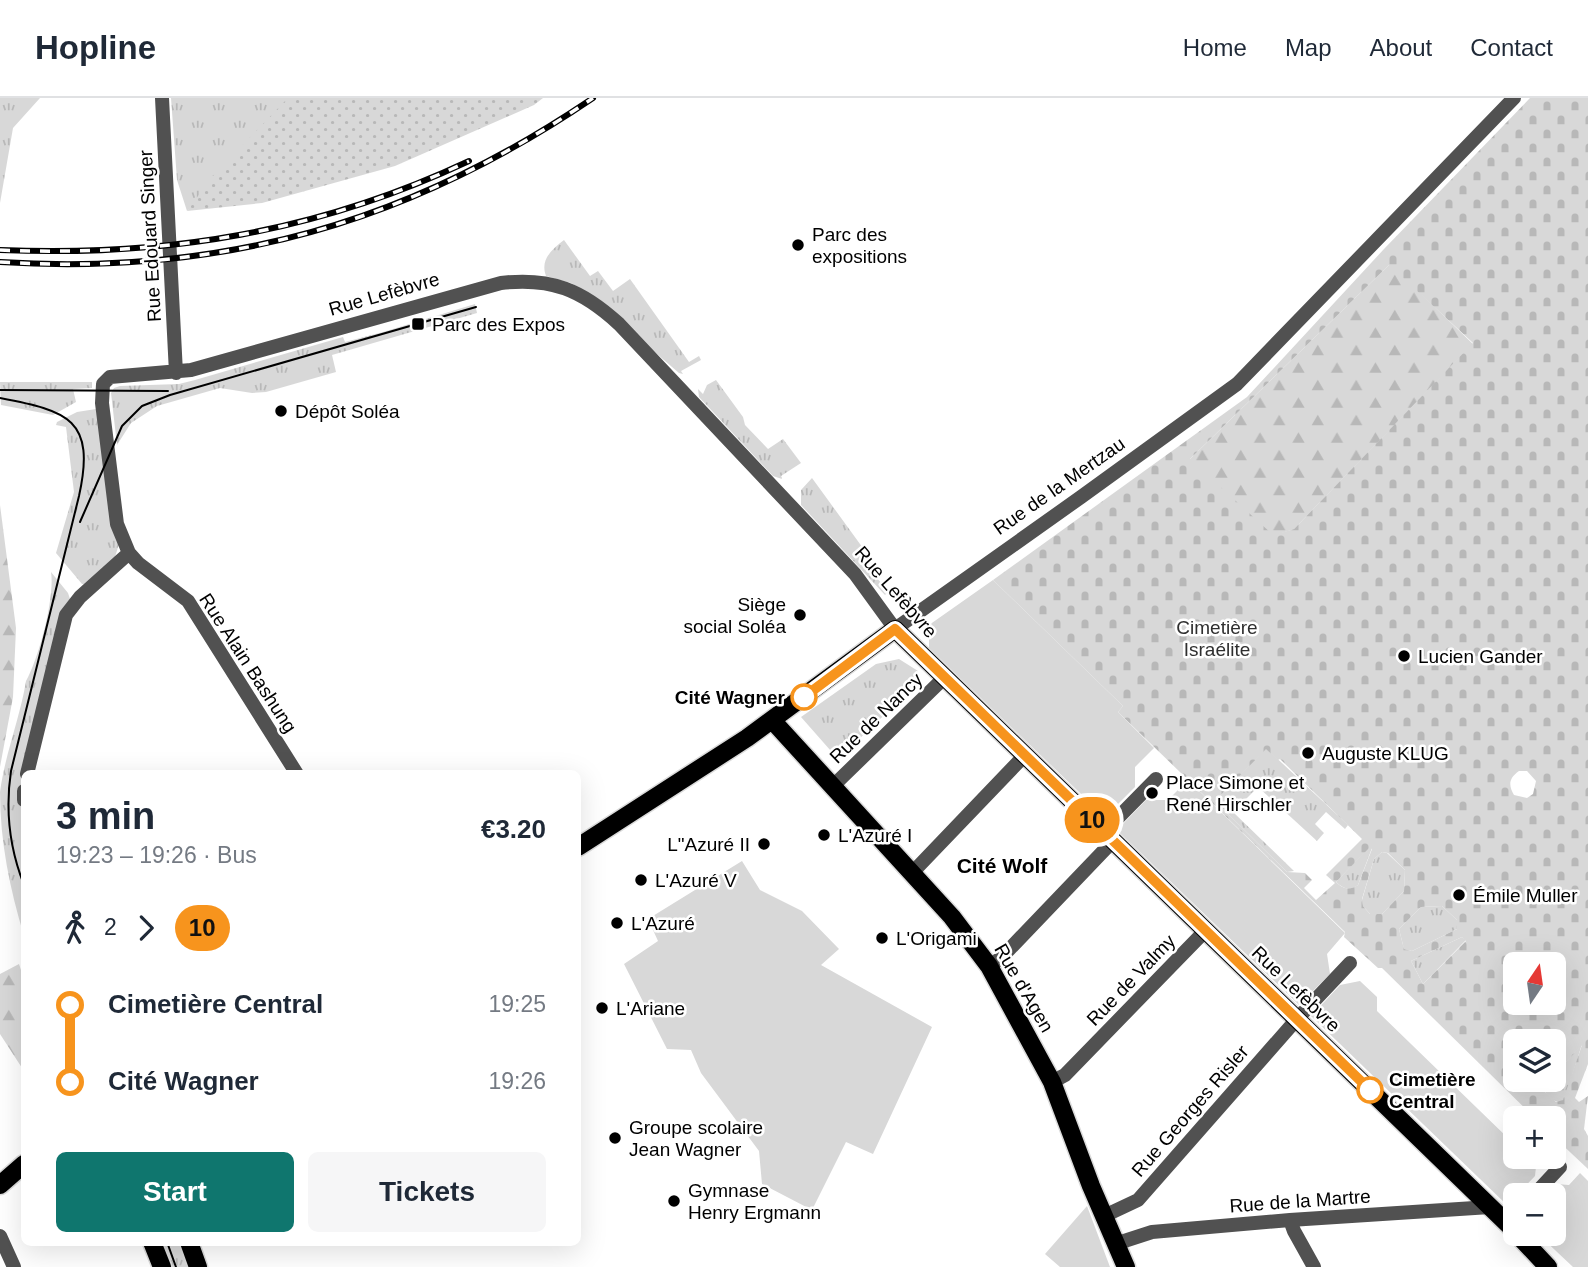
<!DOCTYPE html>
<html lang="en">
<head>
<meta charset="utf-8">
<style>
  :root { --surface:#fff; --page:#f6f6f7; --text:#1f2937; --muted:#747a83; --line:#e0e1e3; --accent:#0f766e }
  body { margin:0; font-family:Arial,sans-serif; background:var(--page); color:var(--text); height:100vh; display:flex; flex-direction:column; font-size:26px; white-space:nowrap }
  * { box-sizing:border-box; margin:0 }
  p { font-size:23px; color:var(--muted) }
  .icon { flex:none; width:38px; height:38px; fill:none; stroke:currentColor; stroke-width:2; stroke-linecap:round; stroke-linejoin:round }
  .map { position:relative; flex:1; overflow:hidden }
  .sheet { position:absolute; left:21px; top:672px; width:560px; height:476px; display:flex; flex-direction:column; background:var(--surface); border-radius:10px; box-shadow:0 7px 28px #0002 }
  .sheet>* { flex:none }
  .badge { padding:0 14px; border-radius:23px; font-size:24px; line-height:46px }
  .needle { width:46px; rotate:13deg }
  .fabs { position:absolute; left:1503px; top:854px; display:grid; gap:14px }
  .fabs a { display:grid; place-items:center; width:63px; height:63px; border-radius:10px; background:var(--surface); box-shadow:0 7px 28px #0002; font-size:35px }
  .map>.badge { position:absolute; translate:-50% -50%; box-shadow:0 0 0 4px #fff }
  .legs { display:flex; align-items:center; gap:10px; height:77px; padding:0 35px; font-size:23px }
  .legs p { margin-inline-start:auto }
  .headline { display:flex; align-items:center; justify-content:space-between; height:119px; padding:0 35px }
  h1 { font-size:38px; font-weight:600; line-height:52px }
  .button { display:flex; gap:14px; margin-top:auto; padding:14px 35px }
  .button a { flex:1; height:80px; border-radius:10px; background:var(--accent); color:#fff; font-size:28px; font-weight:600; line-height:80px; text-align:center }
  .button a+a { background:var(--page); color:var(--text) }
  ul { padding:0 35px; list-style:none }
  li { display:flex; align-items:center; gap:24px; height:77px; font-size:26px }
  li i { display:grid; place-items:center; width:10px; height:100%; margin:0 9px; background:currentColor }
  li i::after { content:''; width:18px; height:18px; margin:-9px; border:5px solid; border-radius:50%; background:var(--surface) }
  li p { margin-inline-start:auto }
  li:first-child i { background:linear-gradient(#0000 50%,currentColor 0) }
  li:last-child i { background:linear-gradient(currentColor 50%,#0000 0) }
  header { display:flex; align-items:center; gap:42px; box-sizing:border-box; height:98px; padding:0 35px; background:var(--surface); border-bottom:2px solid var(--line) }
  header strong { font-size:33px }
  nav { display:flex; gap:38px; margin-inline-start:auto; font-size:24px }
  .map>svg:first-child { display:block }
  .grass { fill:url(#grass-tufts) }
  .forest { fill:url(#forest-firs) }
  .cemetery { fill:url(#cemetery-stones); fill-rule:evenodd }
  .park { fill:#d8d8d8 }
  .garden { fill:url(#garden-dots) }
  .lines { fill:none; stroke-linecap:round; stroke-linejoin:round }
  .major-casing { stroke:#dbdbdb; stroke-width:21 }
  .minor { stroke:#515151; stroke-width:14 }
  .major { stroke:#000; stroke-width:18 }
  .tram { stroke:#000; stroke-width:2 }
  .rail-casing { stroke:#000; stroke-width:6 }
  .rail { stroke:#fff; stroke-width:3.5; stroke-dasharray:10; stroke-linecap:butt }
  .line-1-casing { stroke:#fff; stroke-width:16 }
  .line-1 { stroke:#f7941d; stroke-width:10 }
  .poi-dot { fill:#000; stroke:#fff; stroke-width:2.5 }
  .stop-1-dot { fill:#fff; stroke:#f7941d; stroke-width:3.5 }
  .labels { text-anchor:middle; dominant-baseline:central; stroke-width:5; stroke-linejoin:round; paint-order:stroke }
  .poi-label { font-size:19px; fill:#000; stroke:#fff; text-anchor:start }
  .street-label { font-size:19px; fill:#000; stroke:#fff }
  .park-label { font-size:19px; fill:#2f2f2f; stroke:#fff }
  .stop-label { font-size:19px; font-weight:bold; fill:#000; stroke:#fff; text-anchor:end }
  .neighbourhood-label { font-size:21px; font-weight:bold; fill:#000; stroke:#fff }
</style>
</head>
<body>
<header>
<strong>Hopline</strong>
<nav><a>Home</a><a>Map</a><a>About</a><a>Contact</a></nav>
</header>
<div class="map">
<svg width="1588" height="1169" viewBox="0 0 1588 1169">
  <defs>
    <pattern id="grass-tufts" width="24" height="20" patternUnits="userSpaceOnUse" patternTransform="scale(1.75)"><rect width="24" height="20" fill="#d8d8d8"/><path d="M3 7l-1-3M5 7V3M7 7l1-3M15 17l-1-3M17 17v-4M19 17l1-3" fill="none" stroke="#b8b8b8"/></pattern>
    <pattern id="forest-firs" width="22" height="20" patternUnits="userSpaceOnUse" patternTransform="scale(1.75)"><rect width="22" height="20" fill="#d8d8d8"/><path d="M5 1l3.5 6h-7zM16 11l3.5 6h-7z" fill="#b8b8b8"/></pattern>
    <pattern id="cemetery-stones" width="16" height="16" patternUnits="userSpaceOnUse" patternTransform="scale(1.75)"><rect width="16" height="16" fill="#d8d8d8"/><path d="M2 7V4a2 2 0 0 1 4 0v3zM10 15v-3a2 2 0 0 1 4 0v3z" fill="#b8b8b8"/></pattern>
    <pattern id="garden-dots" width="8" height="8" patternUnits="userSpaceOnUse" patternTransform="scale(1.75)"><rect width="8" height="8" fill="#d8d8d8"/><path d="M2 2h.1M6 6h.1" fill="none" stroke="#b8b8b8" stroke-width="1.8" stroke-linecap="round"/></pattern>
  </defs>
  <rect width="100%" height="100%" fill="#fff"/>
  <!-- grass -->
  <path class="grass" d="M 0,0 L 40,0 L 13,30 L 0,105 Z
    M 171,0 L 292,0 L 187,113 L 177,82 Z
    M 564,142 L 590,178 L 598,173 L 613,193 L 630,181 L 689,264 L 699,258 L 701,262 L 681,273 L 683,276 L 679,275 L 583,192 L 571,185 L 546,178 C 540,162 551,152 564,142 Z
    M 475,206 L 477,215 L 332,257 L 336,274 L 266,294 L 252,295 L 220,290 L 157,308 L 131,325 L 117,347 L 111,295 L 114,290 L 120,288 L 179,286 L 195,282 L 343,239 L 345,244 L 383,234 Z
    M 716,282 L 743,319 L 745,327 L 768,351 L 783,341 L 801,365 L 781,378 L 782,381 L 773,378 L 699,299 L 698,291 L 703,296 L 707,287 Z
    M 0,284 L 92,284 L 92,290 L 73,291 L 76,304 L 53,317 L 1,307 Z
    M 96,311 L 119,446 L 115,459 L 85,486 L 82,486 L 56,455 L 74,394 L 66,329 L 56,327 L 57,324 L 77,314 Z
    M 812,380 L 876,468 L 870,473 L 889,493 L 885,497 L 801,407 L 801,392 Z
    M 51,474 L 68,495 L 70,501 L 23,666 C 19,694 22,711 24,738 C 27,771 24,805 24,838 C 10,791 0,744 0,694 C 5,656 20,620 26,583 C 39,560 55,499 51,474 Z
    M 899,561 L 918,573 L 918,585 L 838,661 L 801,619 L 876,566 Z
    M 1266,650 L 1348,727 L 1345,731 L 1326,714 L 1315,726 L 1324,735 L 1317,743 L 1258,689 L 1233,714 L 1294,773 L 1287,774 L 1215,703 Z
    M 1370,748 L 1372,750 L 1358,787 C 1349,794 1343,790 1336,784 Z
    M 1382,754 L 1387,755 L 1405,772 L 1404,793 L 1382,816 L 1370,816 L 1363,808 L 1362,802 L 1374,761 Z
    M 1442,808 L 1457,822 L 1457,831 L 1412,853 L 1404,851 L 1399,831 L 1421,809 Z
    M 1462,839 L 1466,842 L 1423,886 L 1411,863 Z
    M 1582,946 L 1565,1000 L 1561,1004 C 1551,1004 1545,996 1543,988 L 1549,982 L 1554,982 L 1554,977 Z
    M 159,1145 L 182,1145 L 192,1169 L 169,1169 Z"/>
  <!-- forest -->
  <path class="forest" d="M 1390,166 L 1473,246 L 1294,431 L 1273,438 L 1189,362 Z
    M 0,407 L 16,530 L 13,599 L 0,669 Z
    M 19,866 L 24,881 L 24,973 L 0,936 L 0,876 Z"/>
  <!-- cemetery -->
  <path class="cemetery" d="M 1530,0 L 1588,0 L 1588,966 L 1575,1000 L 1579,1004 L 1588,998 L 1584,1031 L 1588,1038 L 1588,1071 L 1554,1039 L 1554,1020 L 1535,1020 L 1382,870 L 1378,870 L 1344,839 L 1345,834 L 1118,614 L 1123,608 L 993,482 L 1247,299 L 1384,151 ZM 1389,167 L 1473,245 L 1294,431 L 1273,437 L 1190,361 ZM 1266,651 L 1278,662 L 1280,661 L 1362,741 L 1326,777 L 1335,785 L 1316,802 L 1304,790 L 1312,782 L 1305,775 L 1287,774 L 1215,703 ZM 1519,673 L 1527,673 L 1536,683 L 1533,696 L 1527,700 L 1514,697 C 1508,687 1509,680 1519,673 ZM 1370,749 L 1372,751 L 1358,787 C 1349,793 1343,791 1336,784 ZM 1382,754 L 1388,755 L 1405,772 L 1404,793 L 1382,816 L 1370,816 L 1363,808 L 1362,801 L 1374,761 ZM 1442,808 L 1457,822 L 1457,831 L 1412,853 L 1404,851 L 1399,831 L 1421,809 ZM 1462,839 L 1466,843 L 1423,886 L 1411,863 ZM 1516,866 L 1554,866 L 1554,905 L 1516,905 ZM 1516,943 L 1554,943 L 1554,977 L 1582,947 L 1563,1002 L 1556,1004 L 1545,994 L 1543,988 L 1549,982 L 1516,982 Z"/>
  <!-- park -->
  <path class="park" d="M 993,482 L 1123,608 L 1118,614 L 1154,650 L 1135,669 L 1135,689 L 1105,719 L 929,550 L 929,527 Z
    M 1188,682 L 1345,835 L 1327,856 L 1330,876 L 1299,907 L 1117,732 L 1146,702 L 1168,702 Z
    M 742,763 L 760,792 L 802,813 L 839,851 L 821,867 L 932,929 L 873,1056 L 846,1044 L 812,1112 L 762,1086 L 759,1053 L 701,975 L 691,952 L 667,951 L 624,866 L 658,843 L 648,821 Z
    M 1360,883 L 1377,899 L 1377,913 L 1511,1043 L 1515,1043 L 1516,1059 L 1537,1059 L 1535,1078 L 1507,1107 L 1311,918 L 1340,887 Z
    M 1580,1075 L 1588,1083 L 1588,1169 L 1573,1169 L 1538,1136 L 1554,1136 L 1554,1097 L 1546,1097 L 1556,1086 L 1569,1087 Z
    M 1087,1108 L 1110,1169 L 1060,1169 L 1045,1156 Z"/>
  <!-- garden -->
  <path class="garden" d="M 288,0 L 543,0 L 534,7 L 395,68 L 262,105 L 187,113 L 212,79 Z"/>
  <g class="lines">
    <defs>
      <path id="major" d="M 772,622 L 952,819 L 989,868 L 1052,984 L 1091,1088 L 1126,1169
        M 578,749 L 747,640 L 895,531 L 1516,1134
        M 0,1087 L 24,1066
        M 1517,1136 L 1548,1169
        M 152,1144 L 162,1169
        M 189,1144 L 198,1169"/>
    </defs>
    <!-- major casing -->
    <use href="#major" class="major-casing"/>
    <!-- minor -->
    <path class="minor" d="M 162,0 L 176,275
      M 27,676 L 66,517 L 80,499 L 129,455
      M 297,676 L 188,503 L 138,465 L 129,455 L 117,426 L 102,305 L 103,286 L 110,279 L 191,272 L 501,185 C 551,179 582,192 619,226 L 855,476 L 895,531 L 1081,399 L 1237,286 L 1514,0
      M 833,688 L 945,579
      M 24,693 L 24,702
      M 1104,734 L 1156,681
      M 912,775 L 1025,657
      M 989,868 L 1001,860 L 1113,743
      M 1052,984 L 1065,977 L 1206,832
      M 1534,1097 L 1560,1069
      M 1104,1118 L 1138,1102 L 1297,921 L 1350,865
      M 1290,1122 L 1294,1133 L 1314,1169
      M 0,1138 L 14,1169
      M 1115,1146 L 1152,1134 L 1290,1122 L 1490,1109"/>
    <!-- major -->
    <use href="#major" class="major"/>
    <!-- tram -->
    <path class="tram" d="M 0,292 L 168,293
      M 0,300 C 68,313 96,321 79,398 L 11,673 C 5,713 9,749 24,787
      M 80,424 L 122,328 L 142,308 L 170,297 L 476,209
      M 167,1144 L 176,1169"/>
    <defs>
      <path id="rail" d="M 0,152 C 167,159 318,134 469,63
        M 0,164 C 222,178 409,125 593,0"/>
    </defs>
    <!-- rail casing -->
    <use href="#rail" class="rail-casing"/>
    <!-- rail -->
    <use href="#rail" class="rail"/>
  </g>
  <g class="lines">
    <defs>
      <path id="line-1" d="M 804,599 L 895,531 L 1370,992"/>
    </defs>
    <!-- line-1 casing -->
    <use href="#line-1" class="line-1-casing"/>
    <!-- line-1 -->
    <use href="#line-1" class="line-1"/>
  </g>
  <!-- markers -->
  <g class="poi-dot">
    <circle cx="798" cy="147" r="7"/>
    <rect x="411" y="219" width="14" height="14" rx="3.5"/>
    <circle cx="281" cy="313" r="7"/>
    <circle cx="800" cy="517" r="7"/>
    <circle cx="1404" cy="558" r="7"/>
    <circle cx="1308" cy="655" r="7"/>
    <circle cx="1152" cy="695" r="7"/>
    <circle cx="824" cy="737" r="7"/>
    <circle cx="764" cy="746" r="7"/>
    <circle cx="641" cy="782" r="7"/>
    <circle cx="1459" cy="797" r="7"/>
    <circle cx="617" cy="825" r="7"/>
    <circle cx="882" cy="840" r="7"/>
    <circle cx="602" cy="910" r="7"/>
    <circle cx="615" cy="1040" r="7"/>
    <circle cx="674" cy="1103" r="7"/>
  </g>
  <g class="stop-1-dot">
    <circle cx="804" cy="599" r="12"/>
    <circle cx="1370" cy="992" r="12"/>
  </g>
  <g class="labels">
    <!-- poi labels -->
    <g class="poi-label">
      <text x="812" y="136">Parc des<tspan x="812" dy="22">expositions</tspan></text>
      <text x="432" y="226">Parc des Expos</text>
      <text x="295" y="313">Dépôt Soléa</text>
      <text x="786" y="506" text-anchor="end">Siège<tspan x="786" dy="22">social Soléa</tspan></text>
      <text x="1418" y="558">Lucien Gander</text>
      <text x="1322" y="655">Auguste KLUG</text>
      <text x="1166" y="684">Place Simone et<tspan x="1166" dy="22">René Hirschler</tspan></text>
      <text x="838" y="737">L'Azuré I</text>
      <text x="750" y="746" text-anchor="end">L"Azuré II</text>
      <text x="655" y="782">L'Azuré V</text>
      <text x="1473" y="797">Émile Muller</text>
      <text x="631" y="825">L'Azuré</text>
      <text x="896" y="840">L'Origami</text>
      <text x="616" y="910">L'Ariane</text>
      <text x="629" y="1029">Groupe scolaire<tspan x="629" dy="22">Jean Wagner</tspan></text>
      <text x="688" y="1092">Gymnase<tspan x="688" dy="22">Henry Ergmann</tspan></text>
    </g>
    <!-- street labels -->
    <g class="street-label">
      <text transform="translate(150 138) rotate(-93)">Rue Edouard Singer</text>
      <text transform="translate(384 196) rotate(-16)">Rue Lefèbvre</text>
      <text transform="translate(1059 388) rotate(-35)">Rue de la Mertzau</text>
      <text transform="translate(896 494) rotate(49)">Rue Lefèbvre</text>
      <text transform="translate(248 565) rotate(57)">Rue Alain Bashung</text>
      <text transform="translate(876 620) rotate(-44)">Rue de Nancy</text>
      <text transform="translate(1131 882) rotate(-46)">Rue de Valmy</text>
      <text transform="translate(1024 890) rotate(60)">Rue d'Agen</text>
      <text transform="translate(1296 891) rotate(44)">Rue Lefèbvre</text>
      <text transform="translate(1190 1013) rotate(-49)">Rue Georges Risler</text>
      <text transform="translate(1300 1103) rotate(-4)">Rue de la Martre</text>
    </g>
    <!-- park labels -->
    <g class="park-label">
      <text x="1217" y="529">Cimetière<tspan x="1217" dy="22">Israélite</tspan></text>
    </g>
    <!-- stop labels -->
    <g class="stop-label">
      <text x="785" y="599">Cité Wagner</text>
      <text x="1389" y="981" text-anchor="start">Cimetière<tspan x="1389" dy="22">Central</tspan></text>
    </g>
    <!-- neighbourhood labels -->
    <g class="neighbourhood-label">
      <text x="1002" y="767">Cité Wolf</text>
    </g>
  </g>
</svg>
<div class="fabs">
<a><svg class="needle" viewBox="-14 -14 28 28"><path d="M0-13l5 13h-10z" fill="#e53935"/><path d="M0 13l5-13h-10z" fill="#747a83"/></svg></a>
<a><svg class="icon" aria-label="layers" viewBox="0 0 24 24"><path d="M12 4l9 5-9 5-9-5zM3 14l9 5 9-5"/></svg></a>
<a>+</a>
<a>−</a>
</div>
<b class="badge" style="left:1092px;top:722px;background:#f7941d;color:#111">10</b>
<section class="sheet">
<div class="headline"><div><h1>3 min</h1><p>19:23 – 19:26 · Bus</p></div><b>€3.20</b></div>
<div class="legs"><svg class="icon" aria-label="walk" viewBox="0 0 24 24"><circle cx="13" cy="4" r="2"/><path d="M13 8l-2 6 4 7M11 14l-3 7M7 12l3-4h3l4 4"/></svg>2<svg class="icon" aria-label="forward" viewBox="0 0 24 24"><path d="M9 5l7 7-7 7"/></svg><b class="badge" style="background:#f7941d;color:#111">10</b></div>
<ul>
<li><i style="color:#f7941d"></i><b>Cimetière Central</b><p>19:25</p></li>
<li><i style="color:#f7941d"></i><b>Cité Wagner</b><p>19:26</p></li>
</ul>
<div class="button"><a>Start</a><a>Tickets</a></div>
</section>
</div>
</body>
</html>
